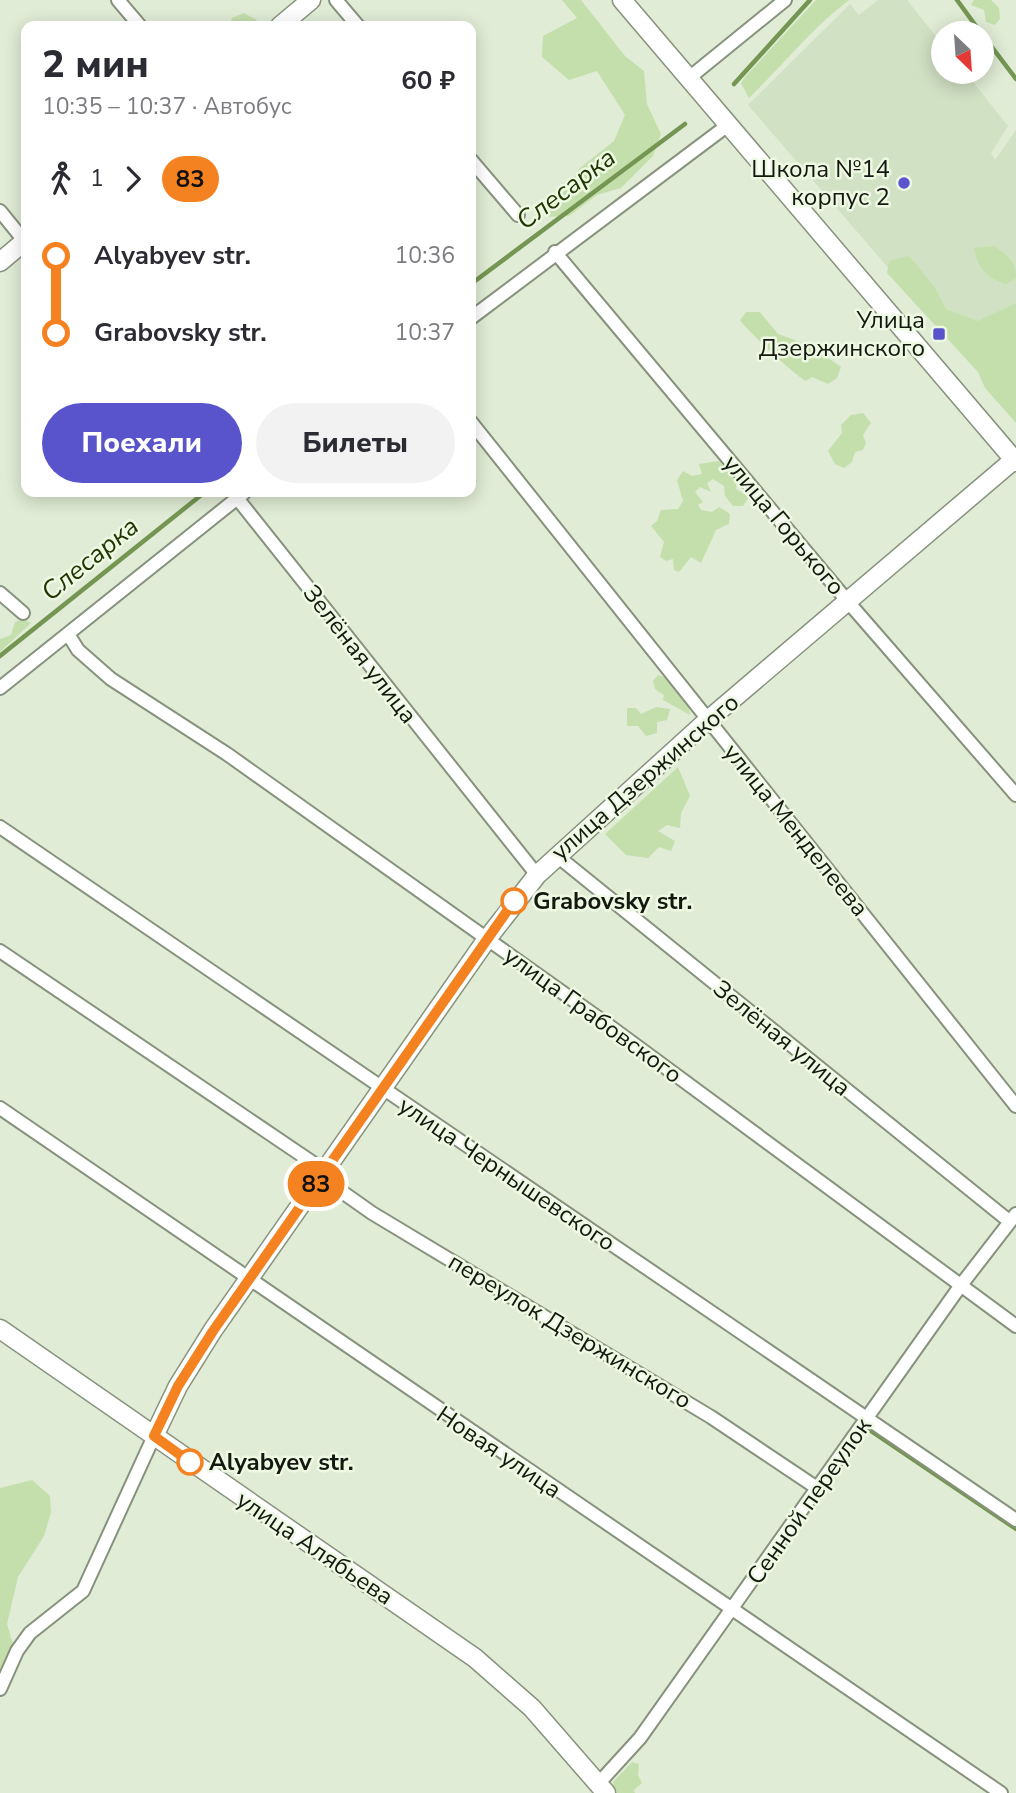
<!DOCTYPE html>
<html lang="ru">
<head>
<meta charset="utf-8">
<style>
  :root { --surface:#fff; --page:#f2f2f3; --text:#2b2b33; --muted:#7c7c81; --accent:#5954cc }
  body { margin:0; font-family:"Nunito Sans",sans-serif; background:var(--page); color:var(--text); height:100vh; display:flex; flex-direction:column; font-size:26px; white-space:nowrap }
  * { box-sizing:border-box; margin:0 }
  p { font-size:23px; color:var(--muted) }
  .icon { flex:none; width:38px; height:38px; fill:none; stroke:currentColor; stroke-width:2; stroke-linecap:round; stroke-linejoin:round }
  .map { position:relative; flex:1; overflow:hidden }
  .sheet { position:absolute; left:21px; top:21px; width:455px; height:476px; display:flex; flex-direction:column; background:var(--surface); border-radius:14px; box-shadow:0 4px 18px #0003 }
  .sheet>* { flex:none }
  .badge { padding:0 14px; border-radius:23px; font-size:24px; line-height:46px }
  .needle { width:46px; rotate:155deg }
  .buttons { position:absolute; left:931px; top:21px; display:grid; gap:14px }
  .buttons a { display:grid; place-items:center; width:63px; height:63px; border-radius:50%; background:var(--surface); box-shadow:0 4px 18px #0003; font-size:35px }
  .map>.badge { position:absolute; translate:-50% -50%; box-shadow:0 0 0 4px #fff }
  .legs { display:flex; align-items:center; gap:10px; height:77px; padding:0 21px; font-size:23px }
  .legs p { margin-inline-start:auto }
  .headline { display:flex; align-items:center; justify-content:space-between; height:119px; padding:0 21px }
  h1 { font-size:38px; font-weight:800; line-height:52px }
  .cta { display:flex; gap:14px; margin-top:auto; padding:14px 21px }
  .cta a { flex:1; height:80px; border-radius:42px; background:var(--accent); color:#fff; font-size:28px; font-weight:800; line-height:80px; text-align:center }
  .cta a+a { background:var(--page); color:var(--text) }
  ul { padding:0 21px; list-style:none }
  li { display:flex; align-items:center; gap:24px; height:77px; font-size:26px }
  li i { display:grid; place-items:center; width:10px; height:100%; margin:0 9px; background:currentColor }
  li i::after { content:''; width:18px; height:18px; margin:-9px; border:5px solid; border-radius:50%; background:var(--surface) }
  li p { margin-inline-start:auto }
  li:first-child i { background:linear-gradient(#0000 50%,currentColor 0) }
  li:last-child i { background:linear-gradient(currentColor 50%,#0000 0) }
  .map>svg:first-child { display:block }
  .built { fill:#d1e1c3 }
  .green { fill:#c4dfac }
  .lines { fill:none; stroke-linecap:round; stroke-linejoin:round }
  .stream { stroke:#759653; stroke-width:4.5 }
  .street-casing { stroke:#87927d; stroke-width:16 }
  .secondary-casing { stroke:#87927d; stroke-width:21 }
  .street { stroke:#fff; stroke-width:12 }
  .secondary { stroke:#fff; stroke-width:18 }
  .line-1-casing { stroke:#fff; stroke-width:16 }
  .line-1 { stroke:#f58220; stroke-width:10 }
  .poi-dot { fill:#5954cc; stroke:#edf9e2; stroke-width:2.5 }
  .stop-1-dot { fill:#fff; stroke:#f58220; stroke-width:3.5 }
  .labels { text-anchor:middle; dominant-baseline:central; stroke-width:5; stroke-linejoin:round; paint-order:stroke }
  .poi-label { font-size:24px; fill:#141810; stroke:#edf9e2; text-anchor:end }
  .street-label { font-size:24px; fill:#141810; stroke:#edf9e2 }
  .stop-label { font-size:24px; font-weight:bold; fill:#141810; stroke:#edf9e2; text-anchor:start }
  .water-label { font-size:26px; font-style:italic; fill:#213603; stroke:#edf9e2 }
</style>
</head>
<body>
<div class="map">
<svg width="1016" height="1793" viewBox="0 0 1016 1793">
  <rect width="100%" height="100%" fill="#e0ecd5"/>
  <!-- built -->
  <path class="built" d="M 878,0 L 907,0 L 943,45 L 943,72 L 965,72 L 1008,126 L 991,153 L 995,160 L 1016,130 L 1016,341 L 978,372 L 748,105 L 850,4 L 859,15 Z"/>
  <!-- green -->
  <path class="green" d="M 562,0 L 581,0 L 625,56 L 644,71 L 647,104 L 661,134 L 653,156 L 621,188 L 597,195 L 569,216 L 546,217 L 580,168 L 614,141 L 625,115 L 597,71 L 569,80 L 542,57 L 543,36 L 577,18 Z
    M 816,0 L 849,0 C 811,29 783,65 749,98 L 741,83 L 745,77 Z
    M 974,0 L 991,0 L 999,8 L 1000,19 L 995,25 L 986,22 L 984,10 L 971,5 Z
    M 244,13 L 257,20 L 251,26 L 229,26 L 232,18 Z
    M 994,246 C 1008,256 1016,260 1016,278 L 1006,284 C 986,278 978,268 974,248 Z
    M 909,256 L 934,286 L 946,309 L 978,321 L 1016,303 L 1016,423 L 985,388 L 978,372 L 887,273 L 889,261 Z
    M 746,312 L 760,312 L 778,334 L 811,346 L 841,367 L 837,378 L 828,384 L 812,377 L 806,381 C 797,377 746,330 740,320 Z
    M 863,413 L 871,423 L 863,435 L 866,443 L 863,450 L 855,452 L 852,462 L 844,468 L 835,464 L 828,451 L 842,433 L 841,425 L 851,415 Z
    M 719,461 L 737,482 L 736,489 L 749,497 L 743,506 L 733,506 L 725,496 L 724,486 L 713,479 L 707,483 L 711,492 L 700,487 L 695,492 L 703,502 L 698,505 L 701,510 L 712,512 L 719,507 L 730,514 L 729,524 L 716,530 L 701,563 L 691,557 L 679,572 L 674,570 L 673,559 L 666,561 L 660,557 L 664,542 L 651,526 L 657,521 L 661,510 L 678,509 L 683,501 L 677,480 L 683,471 L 692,476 L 702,474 L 699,464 Z
    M 24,619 L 31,623 L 0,652 L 0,639 L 11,635 L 15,622 Z
    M 658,675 C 674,678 689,699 690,715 L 663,700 L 664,695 L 655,689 L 653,681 Z
    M 656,707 L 670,709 L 667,720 L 657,722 L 657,733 L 646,736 L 638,726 L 627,726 L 627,708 L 636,708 L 641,714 Z
    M 678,767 L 690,796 L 681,813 L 680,828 L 667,825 L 658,831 L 675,841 L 671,851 L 659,847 L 648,858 L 626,855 L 605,834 Z
    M 32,1480 L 50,1496 L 51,1512 L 44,1536 L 18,1577 L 7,1624 L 13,1644 L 0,1672 L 0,1488 Z
    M 632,1762 L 639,1764 L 638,1775 L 642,1783 L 634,1790 L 635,1793 L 615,1793 L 613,1782 Z"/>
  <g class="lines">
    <!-- stream -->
    <path class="stream" d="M 957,0 L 981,33
      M 982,34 L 1016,79
      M 734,84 L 810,0
      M 471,284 L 685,124
      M 0,656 L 205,492
      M 862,1425 L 1016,1529"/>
    <defs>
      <path id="street" d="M 118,0 L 140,26
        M 336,0 L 358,26
        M 689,78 L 785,0
        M 471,160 L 518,215
        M 0,211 L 26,243
        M 555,252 L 849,603 L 1016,795
        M 471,318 L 728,125
        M 471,422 L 1016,1106
        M 237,498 L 537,875
        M 0,593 L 23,613
        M 68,634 L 78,650 L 111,679 L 227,754 L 604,1022 L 1016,1326
        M 0,688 L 245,492
        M 0,827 L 1016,1520
        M 556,855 L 1009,1221
        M 0,951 L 325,1171
        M 0,1108 L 1001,1793
        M 321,1177 L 372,1213 L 711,1417 L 817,1488
        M 0,1689 L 17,1651 L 30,1633 L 83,1591 L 154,1436
        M 598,1784 L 640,1738 L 961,1285 L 1016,1214"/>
      <path id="secondary" d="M 622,0 L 1016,462
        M 280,26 L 311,0
        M 0,262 L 26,240
        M 0,1329 L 475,1658 L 532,1708 L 606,1793
        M 154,1436 L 178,1386 L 213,1330 L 487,939 L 537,875 L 708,720 L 1016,458"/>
    </defs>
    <!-- street casing -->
    <use href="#street" class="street-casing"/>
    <!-- secondary casing -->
    <use href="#secondary" class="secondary-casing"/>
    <!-- street -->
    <use href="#street" class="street"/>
    <!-- secondary -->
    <use href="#secondary" class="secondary"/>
  </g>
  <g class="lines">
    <defs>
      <path id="line-1" d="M 190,1462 L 154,1436 L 178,1386 L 213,1331 L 514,901"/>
    </defs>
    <!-- line-1 casing -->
    <use href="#line-1" class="line-1-casing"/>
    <!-- line-1 -->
    <use href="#line-1" class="line-1"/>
  </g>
  <!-- markers -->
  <g class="poi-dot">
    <circle cx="904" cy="183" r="7"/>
    <rect x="932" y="327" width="14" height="14" rx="3.5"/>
  </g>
  <g class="stop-1-dot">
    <circle cx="514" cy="901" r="12"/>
    <circle cx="190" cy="1462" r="12"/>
  </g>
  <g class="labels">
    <!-- poi labels -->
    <g class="poi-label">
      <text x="890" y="169">Школа №14<tspan x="890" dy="28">корпус 2</tspan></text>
      <text x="925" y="320">Улица<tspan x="925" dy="28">Дзержинского</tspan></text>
    </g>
    <!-- street labels -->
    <g class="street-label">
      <text transform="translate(784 525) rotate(50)">улица Горького</text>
      <text transform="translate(360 654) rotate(52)">Зелёная улица</text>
      <text transform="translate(645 777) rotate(-41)">улица Дзержинского</text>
      <text transform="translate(796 830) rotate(51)">улица Менделеева</text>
      <text transform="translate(593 1015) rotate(36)">улица Грабовского</text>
      <text transform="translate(782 1038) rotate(39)">Зелёная улица</text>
      <text transform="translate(507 1174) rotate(34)">улица Чернышевского</text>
      <text transform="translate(570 1331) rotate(31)">переулок Дзержинского</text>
      <text transform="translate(499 1452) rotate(34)">Новая улица</text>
      <text transform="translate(809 1501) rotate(-55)">Сенной переулок</text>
      <text transform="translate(315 1548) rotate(34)">улица Алябьева</text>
    </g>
    <!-- stop labels -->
    <g class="stop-label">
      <text x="533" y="901">Grabovsky str.</text>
      <text x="209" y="1462">Alyabyev str.</text>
    </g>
    <!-- water labels -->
    <g class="water-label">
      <text transform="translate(566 189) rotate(-37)">Слесарка</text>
      <text transform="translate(90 559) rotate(-39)">Слесарка</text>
    </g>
  </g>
</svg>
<div class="buttons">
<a><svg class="needle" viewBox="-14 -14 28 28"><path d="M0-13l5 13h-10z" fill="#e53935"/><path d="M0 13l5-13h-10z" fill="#7c7c81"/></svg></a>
</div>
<b class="badge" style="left:316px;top:1184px;background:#f58220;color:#111">83</b>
<section class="sheet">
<div class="headline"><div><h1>2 мин</h1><p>10:35 – 10:37 · Автобус</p></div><b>60 ₽</b></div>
<div class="legs"><svg class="icon" aria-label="walk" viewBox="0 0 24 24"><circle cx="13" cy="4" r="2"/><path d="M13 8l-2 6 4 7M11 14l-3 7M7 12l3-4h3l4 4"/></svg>1<svg class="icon" aria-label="forward" viewBox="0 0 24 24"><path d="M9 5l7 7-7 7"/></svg><b class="badge" style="background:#f58220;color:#111">83</b></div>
<ul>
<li><i style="color:#f58220"></i><b>Alyabyev str.</b><p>10:36</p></li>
<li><i style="color:#f58220"></i><b>Grabovsky str.</b><p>10:37</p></li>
</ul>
<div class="cta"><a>Поехали</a><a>Билеты</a></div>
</section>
</div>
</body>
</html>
